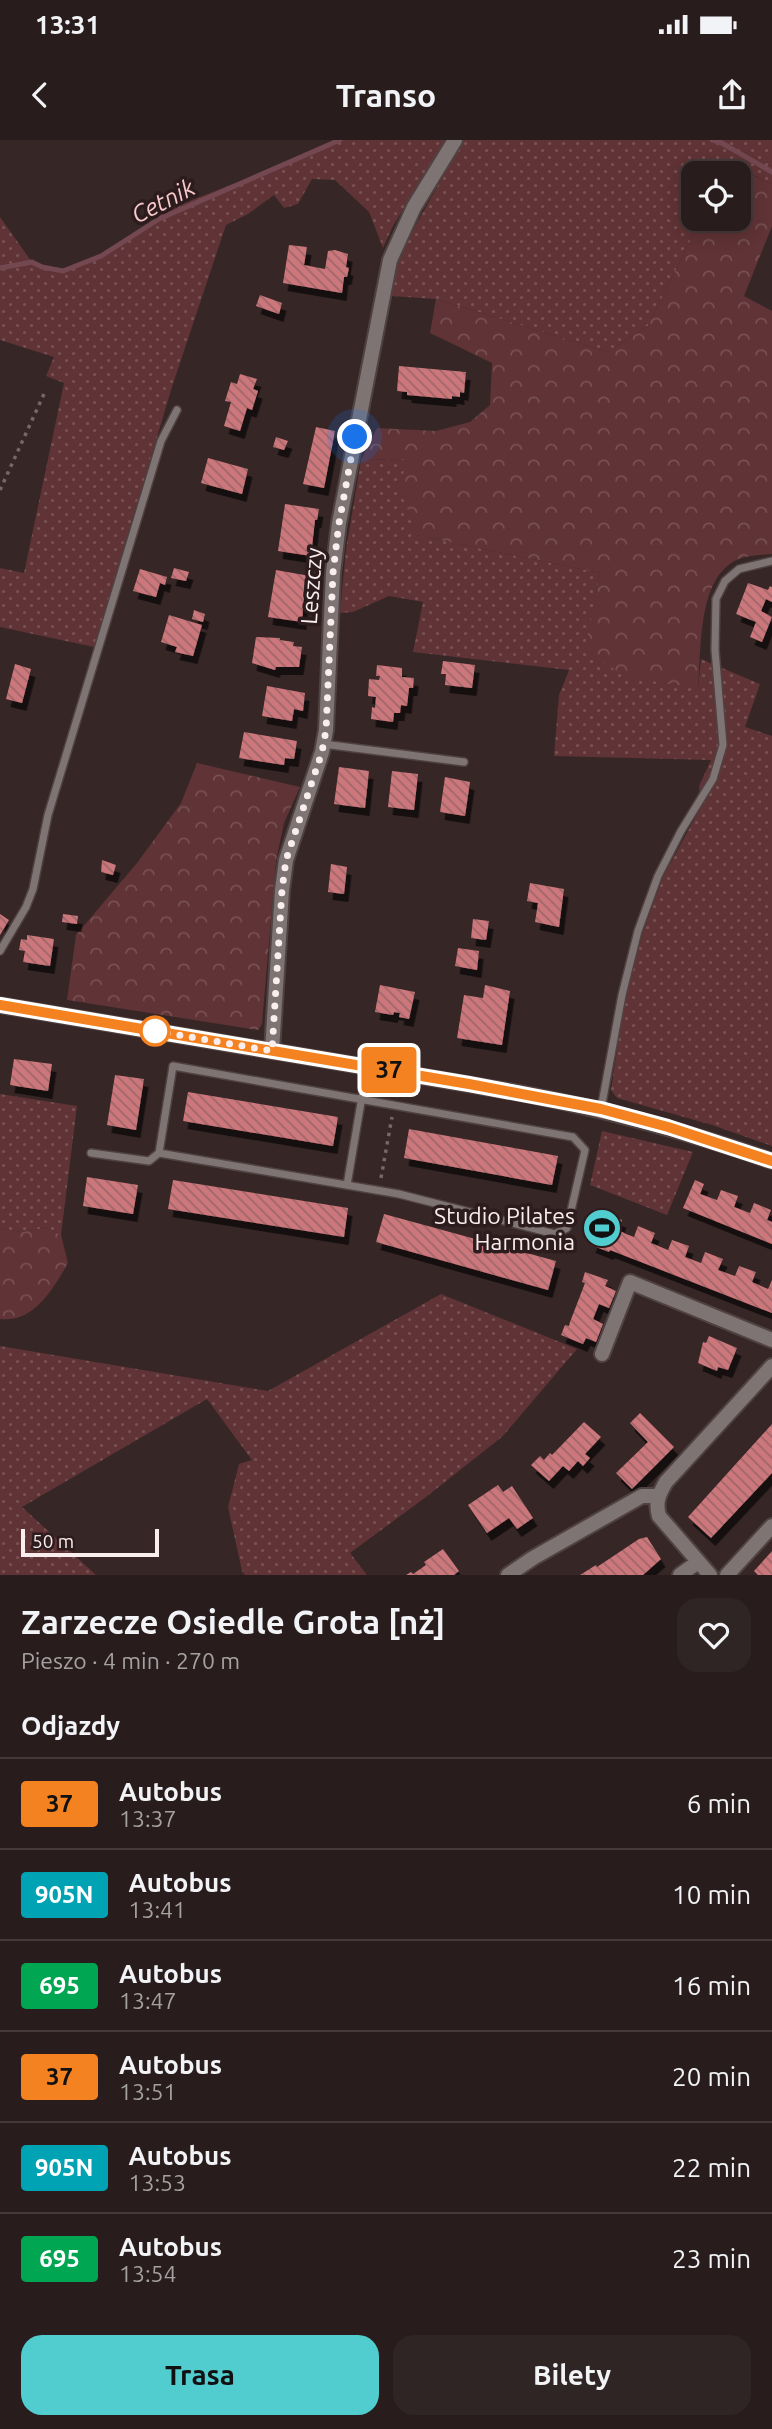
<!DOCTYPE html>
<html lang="pl">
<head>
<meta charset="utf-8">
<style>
  :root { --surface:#281c1c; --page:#302525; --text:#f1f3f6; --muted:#a5a1a3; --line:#443a3b; --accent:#52cdcf }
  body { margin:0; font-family:Ubuntu,sans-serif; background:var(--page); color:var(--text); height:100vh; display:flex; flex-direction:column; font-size:26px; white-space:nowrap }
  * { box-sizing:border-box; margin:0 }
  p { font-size:23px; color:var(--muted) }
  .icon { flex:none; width:38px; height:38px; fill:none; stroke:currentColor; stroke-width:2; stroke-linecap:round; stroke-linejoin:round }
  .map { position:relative; height:1435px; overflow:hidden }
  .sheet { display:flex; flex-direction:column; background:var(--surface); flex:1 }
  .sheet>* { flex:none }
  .badge { padding:0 14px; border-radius:5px; font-size:24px; line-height:46px }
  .controls { position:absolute; left:681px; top:21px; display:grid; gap:14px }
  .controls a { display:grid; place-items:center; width:70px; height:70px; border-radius:14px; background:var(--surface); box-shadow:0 4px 18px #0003,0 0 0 2px var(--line); font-size:35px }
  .scale { position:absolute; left:21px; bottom:18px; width:138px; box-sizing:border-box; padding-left:7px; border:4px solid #f9eded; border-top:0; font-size:19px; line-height:24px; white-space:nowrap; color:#f9eded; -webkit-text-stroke:5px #2c1c1d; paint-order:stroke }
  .you { position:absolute; width:35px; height:35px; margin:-18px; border:5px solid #fff; border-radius:50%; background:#1a73e8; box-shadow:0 0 0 10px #1a73e833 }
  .map>.badge { position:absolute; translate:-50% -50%; box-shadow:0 0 0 4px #fff }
  h2 { padding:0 21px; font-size:26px; line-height:63px }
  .round { display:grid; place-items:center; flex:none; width:74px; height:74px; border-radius:21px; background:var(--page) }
  .overview { display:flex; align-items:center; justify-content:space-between; height:119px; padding:0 21px }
  h1 { font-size:33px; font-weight:600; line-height:52px }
  .primary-button { display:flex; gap:14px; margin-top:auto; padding:14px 21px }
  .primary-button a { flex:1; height:80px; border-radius:21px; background:var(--accent); color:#111; font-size:28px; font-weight:600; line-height:80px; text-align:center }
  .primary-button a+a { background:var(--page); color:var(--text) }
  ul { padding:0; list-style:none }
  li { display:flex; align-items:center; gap:21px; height:91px; padding:0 21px; border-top:2px solid var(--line) }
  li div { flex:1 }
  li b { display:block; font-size:26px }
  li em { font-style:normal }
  li .badge { min-width:77px; font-weight:700; text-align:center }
  .status { display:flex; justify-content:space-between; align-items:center; height:49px; padding:0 35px; background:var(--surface); direction:ltr }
  .status svg { height:19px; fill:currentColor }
  header { display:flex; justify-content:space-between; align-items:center; height:91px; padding:0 21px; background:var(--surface); font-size:32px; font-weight:600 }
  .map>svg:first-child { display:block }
  .grass { fill:url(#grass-dots) }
  .forest { fill:url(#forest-crowns) }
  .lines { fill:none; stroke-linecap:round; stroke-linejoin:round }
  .stream { stroke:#734850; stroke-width:5 }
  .building { fill:url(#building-back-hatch); filter:url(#shadow) }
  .lane-casing { stroke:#514242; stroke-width:10 }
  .street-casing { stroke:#514242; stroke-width:18 }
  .secondary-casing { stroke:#514242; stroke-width:18 }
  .path { stroke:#776868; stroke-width:3.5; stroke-dasharray:3.5 5; stroke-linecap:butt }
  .lane { stroke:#7e7474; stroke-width:7 }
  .street { stroke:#7e7474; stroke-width:14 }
  .secondary { stroke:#ad9e9e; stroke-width:14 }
  .line-casing { stroke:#fff; stroke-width:16 }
  .line { stroke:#f58220; stroke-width:10 }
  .walk { stroke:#f9eded; stroke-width:7; stroke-dasharray:0 12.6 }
  .stop-dot { fill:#fff; stroke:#f58220; stroke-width:3.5 }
  .labels { text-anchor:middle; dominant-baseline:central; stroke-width:7; stroke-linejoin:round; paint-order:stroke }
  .street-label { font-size:23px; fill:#f9eded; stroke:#2c1c1d }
  .poi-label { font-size:23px; fill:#f9eded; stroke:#2c1c1d; text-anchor:end }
  .water-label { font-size:24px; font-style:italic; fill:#facacb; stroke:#2c1c1d }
</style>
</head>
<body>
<div class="status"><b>13:31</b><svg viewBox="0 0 49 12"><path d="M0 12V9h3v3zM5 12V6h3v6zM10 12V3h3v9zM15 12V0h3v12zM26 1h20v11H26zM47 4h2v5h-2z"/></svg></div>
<header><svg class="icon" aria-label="back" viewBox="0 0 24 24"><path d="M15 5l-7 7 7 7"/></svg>Transo<svg class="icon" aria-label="share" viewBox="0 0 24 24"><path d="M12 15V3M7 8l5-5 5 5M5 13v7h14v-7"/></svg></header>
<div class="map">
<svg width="772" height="1435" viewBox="0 0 772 1435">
  <defs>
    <pattern id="grass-dots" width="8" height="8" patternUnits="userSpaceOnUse" patternTransform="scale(1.75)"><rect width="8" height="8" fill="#603336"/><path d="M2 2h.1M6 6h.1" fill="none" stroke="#785153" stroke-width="1.8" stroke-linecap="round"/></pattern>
    <pattern id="forest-crowns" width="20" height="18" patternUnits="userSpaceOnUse" patternTransform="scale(1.75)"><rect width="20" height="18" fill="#603336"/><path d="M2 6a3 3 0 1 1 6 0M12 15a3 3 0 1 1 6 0" fill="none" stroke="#785153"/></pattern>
    <pattern id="building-back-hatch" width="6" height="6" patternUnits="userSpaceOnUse" patternTransform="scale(1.75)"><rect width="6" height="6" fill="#cc777b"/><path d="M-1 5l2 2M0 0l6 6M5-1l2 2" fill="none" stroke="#9f6669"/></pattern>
    <filter id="shadow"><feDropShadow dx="4.5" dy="8" stdDeviation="0" flood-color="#0009"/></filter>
  </defs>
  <rect width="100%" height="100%" fill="#362626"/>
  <!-- grass -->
  <path class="grass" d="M 334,0 L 445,0 L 393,86 L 383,108 L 369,72 L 335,40 L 312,39 L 298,64 L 284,68 L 274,55 L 248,74 L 226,85 L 172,247 L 94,507 L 0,487 L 0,428 L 24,433 L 64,243 L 46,236 L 54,217 L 0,200 L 0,77 L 34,125 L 59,132 L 106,112 L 169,69 L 256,35 Z
    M 463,0 L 772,0 L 772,44 L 746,32 L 739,39 L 738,33 L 693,33 L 693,79 L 701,79 L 648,186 L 608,212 L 436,159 L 391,156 L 401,112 Z
    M 408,319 L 416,395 L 600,433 L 586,508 L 698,548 L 701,519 L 760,544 L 745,587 L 772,596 L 772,1006 L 712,985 L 617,958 L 611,950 L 625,856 L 643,792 L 663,737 L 701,667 L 699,646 L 711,620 L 554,616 L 559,555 L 569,530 L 413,512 L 423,462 L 389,456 L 353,472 L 340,473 L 346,409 L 361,320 Z
    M 0,954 L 77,966 L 61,1095 L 46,1088 L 21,1092 L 0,1088 Z
    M 602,991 L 693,1012 L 667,1075 L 590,1045 Z
    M 441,1154 L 577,1209 L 503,1296 L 426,1357 L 350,1413 L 367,1435 L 245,1435 L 242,1431 L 228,1367 L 239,1324 L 252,1320 L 207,1259 L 22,1367 L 96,1435 L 0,1435 L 0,1206 L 268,1251 Z"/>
  <!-- forest -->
  <path class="forest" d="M 745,32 L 772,44 L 772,86 L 744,156 L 772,171 L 772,414 C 763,415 753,415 745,417 C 696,429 702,509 698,548 L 625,537 L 585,508 L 600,433 L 416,395 L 400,346 L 407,319 L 361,320 L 377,288 L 436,291 L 470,282 L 490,265 L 492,223 L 430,193 L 436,159 L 608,212 L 648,186 L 701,79 L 738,79 L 739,39 Z
    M 197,623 L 300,647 L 284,683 L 276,721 L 262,884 L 258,890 L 67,860 L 76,795 L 137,723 L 181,663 Z
    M 0,1088 L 21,1092 L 46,1088 L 61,1095 L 68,1123 C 53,1149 34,1183 0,1179 Z"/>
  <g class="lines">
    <!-- stream -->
    <path class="stream" d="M 712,0 L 720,2 L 772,32
      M 0,128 L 32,122 L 42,127 L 63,131 L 101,116 L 159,79 L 340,0"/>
  </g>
  <!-- building -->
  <path class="building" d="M 289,105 L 307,107 L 304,125 L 325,129 L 328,111 L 335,110 L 348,114 L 346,127 L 349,128 L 347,137 L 344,137 L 342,153 L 283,143 Z
    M 260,155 L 282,163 L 279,174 L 256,166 Z
    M 399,226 L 466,232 L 464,253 L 460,252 L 460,257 L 452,256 L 452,259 L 407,255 L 407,252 L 397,251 Z
    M 240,234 L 257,239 L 253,249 L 258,251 L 252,270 L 247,268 L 240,291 L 224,286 L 231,262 L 225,261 L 231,242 L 237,244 Z
    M 316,287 L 335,291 L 324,348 L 303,344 Z
    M 276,297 L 288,301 L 284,310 L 273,307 Z
    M 208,318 L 248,329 L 242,354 L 201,343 Z
    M 285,364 L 319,369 L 317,380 L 315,380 L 311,416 L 278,411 Z
    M 174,428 L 189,432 L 186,441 L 171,438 Z
    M 140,429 L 167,437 L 165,445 L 160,443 L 156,457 L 133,451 Z
    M 276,430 L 310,436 L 308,446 L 305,446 L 302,482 L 268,477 Z
    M 748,443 L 768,450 L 770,446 L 772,447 L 772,462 L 766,459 L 761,471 L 772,477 L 762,502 L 750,497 L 756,482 L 736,474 Z
    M 194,470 L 205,474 L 203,482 L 192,479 Z
    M 169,475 L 202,485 L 193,516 L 175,512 L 177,507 L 161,502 Z
    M 256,497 L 280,498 L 280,500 L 294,502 L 293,506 L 302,507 L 299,527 L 276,527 L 275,530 L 252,523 Z
    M 443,521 L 475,525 L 472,548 L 445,545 L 446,534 L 441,534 Z
    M 15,524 L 31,529 L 22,563 L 6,559 Z
    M 377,525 L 402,528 L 402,537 L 414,538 L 413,548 L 409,548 L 407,566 L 401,565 L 400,573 L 394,573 L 393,582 L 371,579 L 372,567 L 375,568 L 376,557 L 368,556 L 369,539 L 379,540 L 380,536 L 376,536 Z
    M 267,546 L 305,553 L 303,571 L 294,569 L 292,581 L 262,576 Z
    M 244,592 L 297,601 L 294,619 L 285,618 L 284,625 L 239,618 Z
    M 339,627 L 369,631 L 365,668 L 334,664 Z
    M 392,631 L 418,634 L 414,670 L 388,667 Z
    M 445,637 L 470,642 L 465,676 L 440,672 Z
    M 102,720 L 116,725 L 113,735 L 101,732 Z
    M 331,724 L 347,727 L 344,754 L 328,752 Z
    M 530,743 L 564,749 L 559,787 L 535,782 L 538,763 L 527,761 Z
    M 0,774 L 9,780 L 0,795 Z
    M 63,774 L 78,776 L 77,784 L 62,782 Z
    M 473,779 L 489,781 L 486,800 L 471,798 Z
    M 27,795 L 54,799 L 50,826 L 23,822 L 25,811 L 19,810 L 21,799 L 27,800 Z
    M 458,808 L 479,811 L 477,830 L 455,826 Z
    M 380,845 L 415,852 L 409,879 L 399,877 L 400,873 L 394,872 L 393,875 L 375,872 Z
    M 485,845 L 510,851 L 502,905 L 457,898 L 464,855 L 483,858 Z
    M 14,919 L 52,924 L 48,951 L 10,945 Z
    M 115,935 L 144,939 L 136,990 L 107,985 Z
    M 188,952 L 338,977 L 333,1006 L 183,981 Z
    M 409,989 L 558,1016 L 552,1045 L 404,1018 Z
    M 87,1037 L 138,1045 L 133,1074 L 83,1066 Z
    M 173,1040 L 348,1068 L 344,1097 L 168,1069 Z
    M 695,1040 L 704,1044 L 700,1054 L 717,1060 L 721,1050 L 738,1056 L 734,1067 L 750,1073 L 754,1063 L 771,1070 L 767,1080 L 772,1082 L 772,1104 L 683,1068 Z
    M 595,1069 L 622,1080 L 618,1090 L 626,1094 L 634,1097 L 638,1086 L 655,1093 L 651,1103 L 668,1110 L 672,1100 L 689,1106 L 685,1117 L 701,1123 L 705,1112 L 723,1119 L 718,1130 L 735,1136 L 739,1126 L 756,1132 L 752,1142 L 768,1149 L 772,1140 L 772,1173 L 610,1110 L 609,1112 L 591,1105 L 595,1094 L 587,1091 Z
    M 384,1074 L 556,1121 L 548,1150 L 376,1102 Z
    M 585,1132 L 608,1140 L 605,1146 L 616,1151 L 609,1168 L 599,1164 L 593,1179 L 603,1184 L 596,1202 L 586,1198 L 583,1204 L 561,1195 L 565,1185 L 569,1186 L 570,1182 L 585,1143 L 582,1142 Z
    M 709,1196 L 737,1208 L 728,1230 L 718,1227 L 717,1231 L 698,1223 L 703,1202 L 706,1203 Z
    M 640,1273 L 674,1307 L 632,1349 L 616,1333 L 648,1302 L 630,1283 Z
    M 584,1282 L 601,1297 L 585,1314 L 590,1318 L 583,1326 L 578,1321 L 569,1331 L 563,1326 L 549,1341 L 531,1325 L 540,1316 L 544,1320 L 550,1313 L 552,1315 Z
    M 772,1284 L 772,1333 L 711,1398 L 688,1377 Z
    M 498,1345 L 503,1352 L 512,1346 L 533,1378 L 517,1389 L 509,1378 L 487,1393 L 468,1365 Z
    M 647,1397 L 661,1419 L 643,1435 L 580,1435 L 596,1425 L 597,1427 L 639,1399 Z
    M 443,1409 L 459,1431 L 454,1435 L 406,1435 L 411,1432 L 413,1434 L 426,1425 L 424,1422 Z
    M 772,1411 L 772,1435 L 758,1435 L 754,1431 Z"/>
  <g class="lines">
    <defs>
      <path id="lane" d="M 323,604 L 464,622
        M 0,811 L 26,767 L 33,749 L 48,675 L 161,301 L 177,270
        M 601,969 L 622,855 L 638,791 L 658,736 L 681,691 L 713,639 L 723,605 L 715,510 L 716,459 L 725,441 L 739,429 L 772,421
        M 91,1013 L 149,1021 L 159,1013 L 173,926 L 573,997 L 585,1010 L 567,1088 L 555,1094 L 399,1054 L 159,1013
        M 347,1045 L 367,927"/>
      <path id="street" d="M 272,911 L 282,750 L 286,720 L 322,612 L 326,590 L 333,433 L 339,383 L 390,120 L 414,67 L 455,0
        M 602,1214 L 630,1142 L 772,1200
        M 508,1435 L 533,1418 L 642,1356 L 658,1356
        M 680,1435 L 698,1422
        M 710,1435 L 659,1376 C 655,1362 659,1354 666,1342 L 772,1226
        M 727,1435 L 772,1386"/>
      <path id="secondary" d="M 0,865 L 520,953 C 606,970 689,992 772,1021"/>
    </defs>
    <!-- lane casing -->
    <use href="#lane" class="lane-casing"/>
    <!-- street casing -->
    <use href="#street" class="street-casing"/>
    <!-- secondary casing -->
    <use href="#secondary" class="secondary-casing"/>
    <!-- path -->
    <path class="path" d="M 0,350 L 44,254
      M 381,1038 L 392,977"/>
    <!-- lane -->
    <use href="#lane" class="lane"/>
    <!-- street -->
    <use href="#street" class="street"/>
    <!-- secondary -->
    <use href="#secondary" class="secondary"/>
  </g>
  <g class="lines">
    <defs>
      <path id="line" d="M 0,865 L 469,944 L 601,969 L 668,987 L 772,1021"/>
    </defs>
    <!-- line casing -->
    <use href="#line" class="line-casing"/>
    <!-- line -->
    <use href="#line" class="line"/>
    <!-- walk -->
    <path class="walk" d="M 155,891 L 272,911 L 282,750 L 286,720 L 322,612 L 326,590 L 333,433 L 339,383 L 355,297"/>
  </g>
  <!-- icons -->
  <defs>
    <symbol id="stadium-disc" viewBox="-11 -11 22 22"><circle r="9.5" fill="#52cdcf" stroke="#2c1c1d"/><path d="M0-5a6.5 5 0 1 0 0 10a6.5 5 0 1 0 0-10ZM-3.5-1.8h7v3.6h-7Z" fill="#111"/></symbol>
  </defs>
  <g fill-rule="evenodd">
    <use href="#stadium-disc" x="580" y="1066" width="44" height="44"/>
  </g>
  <!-- markers -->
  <circle class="stop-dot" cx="155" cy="891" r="14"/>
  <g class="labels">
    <!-- street labels -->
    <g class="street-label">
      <text transform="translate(311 446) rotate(-86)">Leszczy</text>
    </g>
    <!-- poi labels -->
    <g class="poi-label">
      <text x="575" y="1075">Studio Pilates<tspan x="575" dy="26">Harmonia</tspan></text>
    </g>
    <!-- water labels -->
    <g class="water-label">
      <text transform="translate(163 61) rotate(-27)">Cetnik</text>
    </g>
  </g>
</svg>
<div class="controls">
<a><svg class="icon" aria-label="locate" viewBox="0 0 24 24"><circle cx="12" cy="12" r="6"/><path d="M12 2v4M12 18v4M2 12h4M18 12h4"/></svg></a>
</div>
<div class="scale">50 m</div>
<div class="you" style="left:355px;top:297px"></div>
<b class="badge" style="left:389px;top:930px;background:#f58220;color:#111">37</b>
</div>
<section class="sheet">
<div class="overview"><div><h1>Zarzecze Osiedle Grota [nż]</h1><p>Pieszo · 4 min · 270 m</p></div><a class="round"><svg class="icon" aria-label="heart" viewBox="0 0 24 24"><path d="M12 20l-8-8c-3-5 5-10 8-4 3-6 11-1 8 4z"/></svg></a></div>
<h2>Odjazdy</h2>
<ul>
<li><span class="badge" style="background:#f58220;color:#111">37</span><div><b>Autobus</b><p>13:37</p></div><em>6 min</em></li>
<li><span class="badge" style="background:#00a3b4;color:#fff">905N</span><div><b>Autobus</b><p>13:41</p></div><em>10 min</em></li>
<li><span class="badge" style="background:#00a651;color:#fff">695</span><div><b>Autobus</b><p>13:47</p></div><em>16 min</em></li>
<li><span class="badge" style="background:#f58220;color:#111">37</span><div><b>Autobus</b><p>13:51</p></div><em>20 min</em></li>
<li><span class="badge" style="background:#00a3b4;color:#fff">905N</span><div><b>Autobus</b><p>13:53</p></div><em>22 min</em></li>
<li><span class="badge" style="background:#00a651;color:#fff">695</span><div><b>Autobus</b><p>13:54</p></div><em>23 min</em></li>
</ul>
<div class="primary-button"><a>Trasa</a><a>Bilety</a></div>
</section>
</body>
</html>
